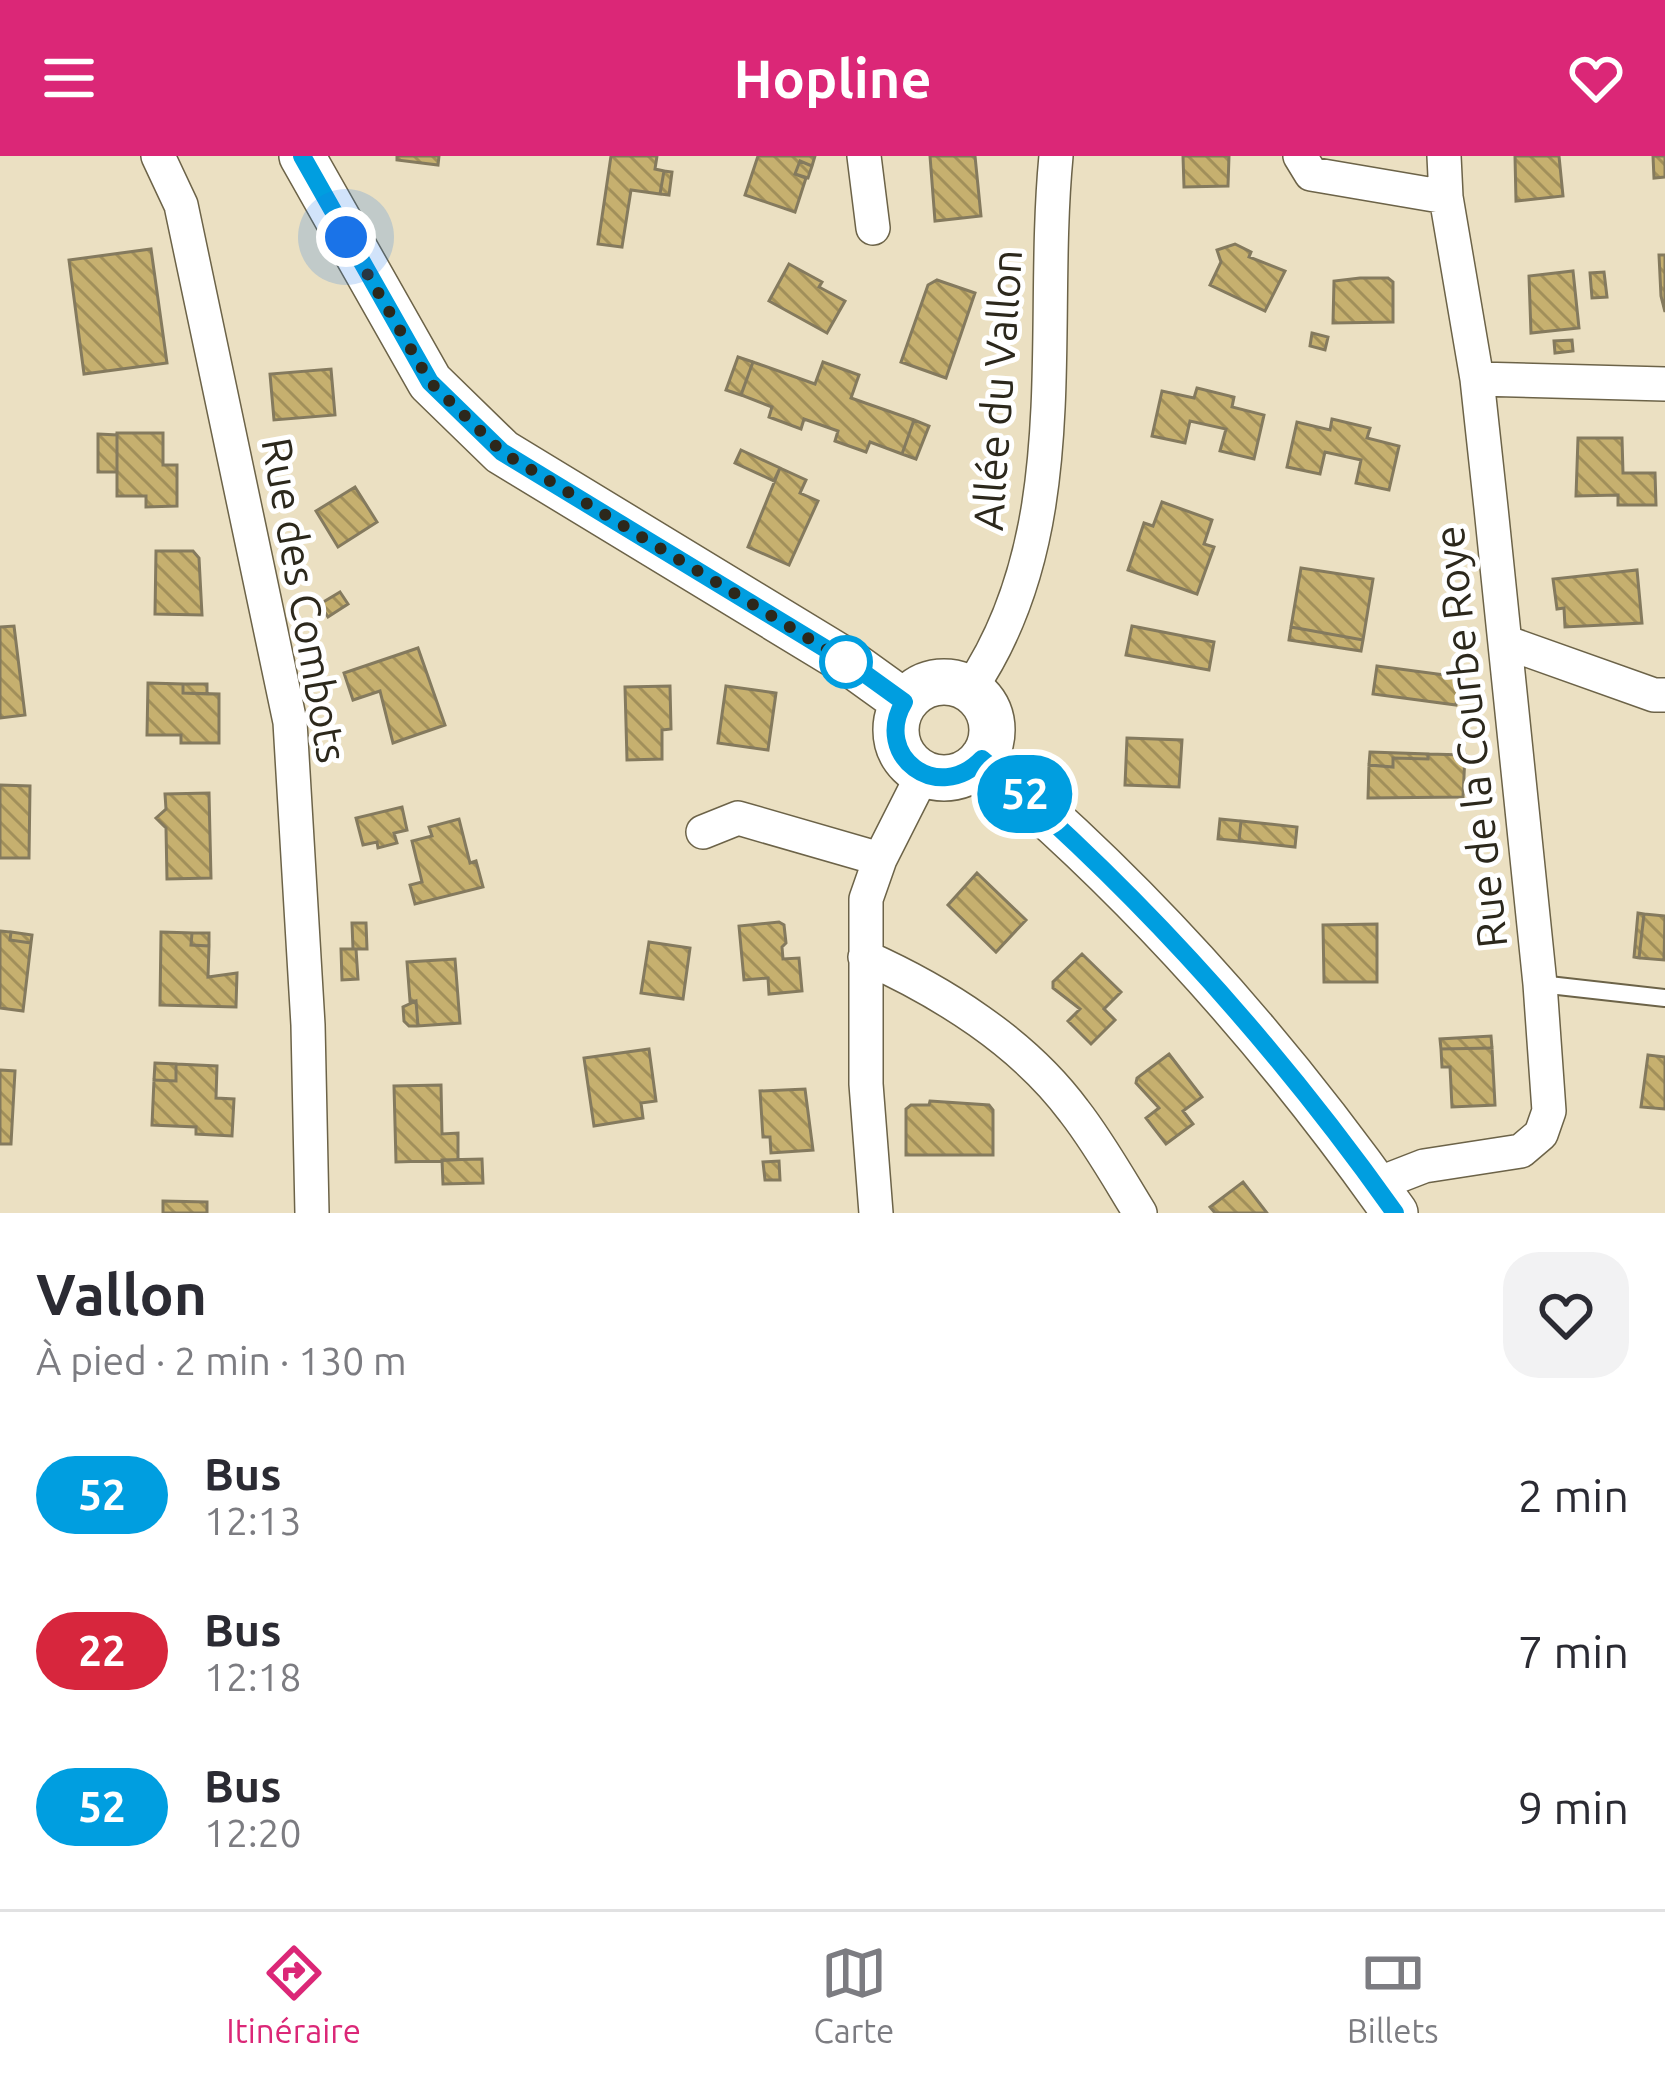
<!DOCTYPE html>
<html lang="fr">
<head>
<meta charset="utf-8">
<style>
  :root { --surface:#fff; --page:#f2f2f3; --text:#2b2b33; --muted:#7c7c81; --line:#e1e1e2; --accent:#db2777 }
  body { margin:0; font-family:Ubuntu,sans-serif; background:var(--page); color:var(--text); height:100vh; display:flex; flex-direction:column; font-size:45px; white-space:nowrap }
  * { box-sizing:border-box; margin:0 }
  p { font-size:39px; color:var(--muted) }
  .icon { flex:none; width:66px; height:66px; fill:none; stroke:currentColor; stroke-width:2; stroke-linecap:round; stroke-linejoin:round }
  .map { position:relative; height:1057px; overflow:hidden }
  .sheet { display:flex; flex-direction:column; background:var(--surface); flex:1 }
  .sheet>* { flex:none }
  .badge { padding:0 24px; border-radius:39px; font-size:42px; line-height:78px }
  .you { position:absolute; width:60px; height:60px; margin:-30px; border:9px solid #fff; border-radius:50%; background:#1a73e8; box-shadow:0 0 0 18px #1a73e833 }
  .map>.badge { position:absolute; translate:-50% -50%; box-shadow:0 0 0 6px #fff }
  .round { display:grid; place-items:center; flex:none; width:126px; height:126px; border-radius:36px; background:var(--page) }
  .overview { display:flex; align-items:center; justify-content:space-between; height:204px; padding:0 36px }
  h1 { font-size:57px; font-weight:700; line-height:90px }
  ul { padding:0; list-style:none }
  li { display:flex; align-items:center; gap:36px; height:156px; padding:0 36px }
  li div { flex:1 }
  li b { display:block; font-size:45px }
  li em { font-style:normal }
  li .badge { min-width:132px; font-weight:700; text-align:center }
  header { display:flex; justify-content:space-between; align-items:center; height:156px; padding:0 36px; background:var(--accent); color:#fff; font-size:54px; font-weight:700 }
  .tabs { display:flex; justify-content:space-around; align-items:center; height:168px; border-top:3px solid var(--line); background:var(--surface); font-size:33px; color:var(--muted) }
  .tabs a { display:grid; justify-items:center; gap:6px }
  .tabs .current { color:var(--accent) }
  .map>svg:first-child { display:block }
  .building { fill:url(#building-back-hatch); stroke:#847a5e; stroke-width:3 }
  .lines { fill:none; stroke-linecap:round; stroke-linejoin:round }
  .lane-casing { stroke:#6c6348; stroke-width:20 }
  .street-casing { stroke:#6c6348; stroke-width:36 }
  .secondary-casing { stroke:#6c6348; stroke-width:48 }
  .lane { stroke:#fff; stroke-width:16 }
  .street { stroke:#fff; stroke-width:33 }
  .secondary { stroke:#fff; stroke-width:45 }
  .line-casing { stroke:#fff; stroke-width:27 }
  .line { stroke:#009ee0; stroke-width:18 }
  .walk { stroke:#2c281c; stroke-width:12; stroke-dasharray:0 21.6 }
  .stop-dot { fill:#fff; stroke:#009ee0; stroke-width:6 }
  .labels { text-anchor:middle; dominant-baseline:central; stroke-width:10; stroke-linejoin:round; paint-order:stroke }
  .street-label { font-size:42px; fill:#2c281c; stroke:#fff }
</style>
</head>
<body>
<header><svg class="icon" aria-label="menu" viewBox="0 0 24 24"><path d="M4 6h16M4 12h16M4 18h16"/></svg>Hopline<svg class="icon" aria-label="heart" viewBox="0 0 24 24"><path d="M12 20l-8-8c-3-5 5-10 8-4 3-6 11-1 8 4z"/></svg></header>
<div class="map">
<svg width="1665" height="1057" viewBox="0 0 1665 1057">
  <defs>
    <pattern id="building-back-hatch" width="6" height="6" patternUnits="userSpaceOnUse" patternTransform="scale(3)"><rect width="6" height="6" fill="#c6b06f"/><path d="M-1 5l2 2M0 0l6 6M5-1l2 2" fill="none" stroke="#a18f5a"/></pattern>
  </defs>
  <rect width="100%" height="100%" fill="#ebe0c2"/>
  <!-- building -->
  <path class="building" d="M 397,0 L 439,0 L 438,9 L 397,4 Z
    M 611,0 L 657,0 L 655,13 L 664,15 L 660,38 L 631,34 L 622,91 L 598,88 Z
    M 758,0 L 815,0 L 812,10 L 800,5 L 795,18 L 806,22 L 795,56 L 745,39 Z
    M 930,0 L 975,0 L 981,60 L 935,65 Z
    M 1183,0 L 1229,0 L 1228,30 L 1184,31 Z
    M 1515,0 L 1559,0 L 1563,40 L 1516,45 Z
    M 1653,0 L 1665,0 L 1665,21 L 1654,22 Z
    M 800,5 L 812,10 L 808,22 L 795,18 Z
    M 664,15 L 672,16 L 669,39 L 660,38 Z
    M 1235,88 L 1251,96 L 1249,101 L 1285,115 L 1265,155 L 1210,129 L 1221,106 L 1217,94 Z
    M 151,93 L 167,207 L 84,218 L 69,104 Z
    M 1659,99 L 1665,99 L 1665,156 L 1661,140 Z
    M 789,108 L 822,126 L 819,131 L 845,145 L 827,177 L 769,145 Z
    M 1573,115 L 1579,172 L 1531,177 L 1529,120 Z
    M 1604,116 L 1607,141 L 1592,142 L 1590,117 Z
    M 1360,122 L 1388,122 L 1393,126 L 1393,166 L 1333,167 L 1334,125 Z
    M 937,124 L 975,137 L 946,222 L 901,206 L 928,129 Z
    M 1312,177 L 1328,181 L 1325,194 L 1310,190 Z
    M 1572,184 L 1573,195 L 1555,197 L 1554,185 Z
    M 738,201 L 753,206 L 741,239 L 726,234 Z
    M 753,206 L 815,228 L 823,206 L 859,219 L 851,242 L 914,264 L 902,298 L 870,286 L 866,296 L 835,285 L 838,275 L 804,263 L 801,273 L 769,261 L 772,251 L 741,239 Z
    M 331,213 L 335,259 L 274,264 L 270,218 Z
    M 1197,232 L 1234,241 L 1232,251 L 1264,259 L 1254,303 L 1220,295 L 1226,273 L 1190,265 L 1185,287 L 1152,280 L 1162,235 L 1194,242 Z
    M 1332,263 L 1370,272 L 1367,282 L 1399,290 L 1389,334 L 1356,327 L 1361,304 L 1325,296 L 1320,318 L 1287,311 L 1297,266 L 1330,274 Z
    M 914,264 L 929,270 L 916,303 L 902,298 Z
    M 117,277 L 163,277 L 163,309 L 177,309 L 177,350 L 146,351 L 146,340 L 117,340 Z
    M 98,278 L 117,279 L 117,316 L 98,316 Z
    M 1578,282 L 1622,282 L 1623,317 L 1655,317 L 1656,349 L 1618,349 L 1618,339 L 1576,340 Z
    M 741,294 L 780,312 L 774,325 L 735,307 Z
    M 780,312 L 806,324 L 800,337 L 818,345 L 789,409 L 748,391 Z
    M 355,331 L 377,366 L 338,391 L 316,355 Z
    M 1162,346 L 1212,364 L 1204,388 L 1214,391 L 1197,438 L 1128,414 L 1144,367 L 1153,370 Z
    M 156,395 L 193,395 L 199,402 L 202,459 L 155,458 Z
    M 1301,412 L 1373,423 L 1363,484 L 1291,471 Z
    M 1637,414 L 1642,467 L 1565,471 L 1564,452 L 1557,453 L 1553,423 Z
    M 340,436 L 348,448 L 328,461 L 320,448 Z
    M 14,470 L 25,559 L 0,562 L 0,471 Z
    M 1132,470 L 1214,486 L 1209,514 L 1126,499 Z
    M 1291,471 L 1363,484 L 1361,495 L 1289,484 Z
    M 418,492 L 445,569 L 393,587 L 380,535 L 353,544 L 344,517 Z
    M 1377,510 L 1460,521 L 1456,549 L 1373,538 Z
    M 148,527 L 183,528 L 183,537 L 219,538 L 219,587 L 181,587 L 181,579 L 147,579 Z
    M 183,528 L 207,528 L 207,538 L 183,537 Z
    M 670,530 L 671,573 L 662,574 L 662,603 L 627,604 L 625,531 Z
    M 726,530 L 776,537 L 768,594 L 718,587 Z
    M 1127,582 L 1182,584 L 1179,631 L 1125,629 Z
    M 1370,596 L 1428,598 L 1428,603 L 1393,602 L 1393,611 L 1369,609 Z
    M 1428,598 L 1465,599 L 1463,641 L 1368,642 L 1369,609 L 1393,611 L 1393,602 L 1428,603 Z
    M 0,629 L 30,630 L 29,702 L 0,702 Z
    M 209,637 L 211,722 L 167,723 L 166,672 L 156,662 L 166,653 L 165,638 Z
    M 402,651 L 407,674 L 394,677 L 397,687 L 378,692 L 377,686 L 363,689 L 356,662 Z
    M 459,663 L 470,707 L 476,705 L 483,731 L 415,748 L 410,729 L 422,726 L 412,685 L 432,680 L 429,671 Z
    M 1220,663 L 1241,665 L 1239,685 L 1218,683 Z
    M 1241,665 L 1297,671 L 1295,691 L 1239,685 Z
    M 977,717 L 1026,764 L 996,796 L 948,749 Z
    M 1638,757 L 1644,758 L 1639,802 L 1634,801 Z
    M 1644,758 L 1665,760 L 1664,804 L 1639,802 Z
    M 779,766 L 784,769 L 786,787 L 782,791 L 783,803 L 799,802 L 802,835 L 769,838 L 768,822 L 744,824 L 739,770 Z
    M 352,767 L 366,767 L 367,793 L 353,793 Z
    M 1377,768 L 1377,826 L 1324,826 L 1323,769 Z
    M 0,775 L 11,776 L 10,784 L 31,787 L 23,855 L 0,852 Z
    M 11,776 L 32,779 L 31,787 L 10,784 Z
    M 161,776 L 192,777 L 191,789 L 209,790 L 208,821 L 237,817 L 236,851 L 160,849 Z
    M 192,777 L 209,777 L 209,790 L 191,789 Z
    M 649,786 L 690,792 L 683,843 L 641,837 Z
    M 341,793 L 356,793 L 358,823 L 342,824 Z
    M 1082,798 L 1121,836 L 1104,853 L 1115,864 L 1091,888 L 1068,865 L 1080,853 L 1053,832 L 1053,826 Z
    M 455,803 L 460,867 L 418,870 L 416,845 L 410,845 L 407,806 Z
    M 416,845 L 418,870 L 409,870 L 404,865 L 403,851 Z
    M 1491,880 L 1492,892 L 1441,893 L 1440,883 Z
    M 1492,892 L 1495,949 L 1452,951 L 1450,911 L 1442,911 L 1441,893 Z
    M 649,893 L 656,945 L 641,947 L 643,962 L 594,970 L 584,902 Z
    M 1169,898 L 1202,941 L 1183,955 L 1193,968 L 1166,988 L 1146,962 L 1159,952 L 1136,927 L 1137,922 Z
    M 1648,899 L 1665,901 L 1665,953 L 1641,951 Z
    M 155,907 L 176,908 L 176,925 L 154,924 Z
    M 176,908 L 217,910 L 216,942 L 234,943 L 232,980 L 196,978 L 196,971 L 152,969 L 154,924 L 176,925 Z
    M 0,914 L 15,915 L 11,988 L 0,988 Z
    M 441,929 L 442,978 L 458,977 L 458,1004 L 396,1006 L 394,930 Z
    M 805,933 L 813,994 L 771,997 L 770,981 L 763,981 L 760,935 Z
    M 930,945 L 989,949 L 993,954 L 993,999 L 906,999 L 906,953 L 911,949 L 929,949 Z
    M 482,1003 L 483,1027 L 443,1028 L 442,1004 Z
    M 779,1005 L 780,1024 L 765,1024 L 763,1006 Z
    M 1243,1026 L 1267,1057 L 1215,1057 L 1210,1051 Z
    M 163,1045 L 207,1046 L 207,1057 L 163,1057 Z"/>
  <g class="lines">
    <defs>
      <path id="lane" d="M 1540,828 L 1665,842"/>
      <path id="street" d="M 158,0 L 181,49 L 290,566 L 308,869 L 312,1057
        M 864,0 L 873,72
        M 1300,0 L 1311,18 L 1446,41
        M 1477,223 L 1665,228
        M 1505,486 L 1654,539 L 1665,539
        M 970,533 C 1077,376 1039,179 1056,0
        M 703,676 L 738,662 L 880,703
        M 865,801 C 941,835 1023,886 1074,955 C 1099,987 1119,1023 1140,1057
        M 1375,1029 L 1424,1010 L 1521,995 L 1541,978 L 1549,955 L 1540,828 L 1491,352 L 1477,223 L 1446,41 L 1444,0
        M 876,1057 L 866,928 L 866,743 L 880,703 L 923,618"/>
      <path id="secondary" d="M 302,0 L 430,226 L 502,296 L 854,510 L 904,546
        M896 574a48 48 0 1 1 96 0a48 48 0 1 1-96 0Z
        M 982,603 C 1140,735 1277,890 1395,1057"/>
    </defs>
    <!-- lane casing -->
    <use href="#lane" class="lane-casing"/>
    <!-- street casing -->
    <use href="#street" class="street-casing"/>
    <!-- secondary casing -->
    <use href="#secondary" class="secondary-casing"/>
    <!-- lane -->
    <use href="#lane" class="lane"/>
    <!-- street -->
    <use href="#street" class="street"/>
    <!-- secondary -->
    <use href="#secondary" class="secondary"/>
  </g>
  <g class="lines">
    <defs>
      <path id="line" d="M 302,0 L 430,226 L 502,296 L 854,510 L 904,546 C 872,600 938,649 982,603 C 1139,737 1276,889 1395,1057"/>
    </defs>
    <!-- line casing -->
    <use href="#line" class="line-casing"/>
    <!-- line -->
    <use href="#line" class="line"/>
    <!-- walk -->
    <path class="walk" d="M 346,81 L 430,226 L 502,296 L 854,510 L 846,506"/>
  </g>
  <!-- markers -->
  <circle class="stop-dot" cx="846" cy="506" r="24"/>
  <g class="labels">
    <!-- street labels -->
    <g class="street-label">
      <text transform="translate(997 234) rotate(-86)">Allée du Vallon</text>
      <text transform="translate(305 444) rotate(80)">Rue des Combots</text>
      <text transform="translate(1470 581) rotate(-96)">Rue de la Courbe Roye</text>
    </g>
  </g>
</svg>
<div class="you" style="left:346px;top:81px"></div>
<b class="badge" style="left:1025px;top:638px;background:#009ee0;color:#fff">52</b>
</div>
<section class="sheet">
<div class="overview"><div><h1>Vallon</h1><p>À pied · 2 min · 130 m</p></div><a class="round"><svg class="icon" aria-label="heart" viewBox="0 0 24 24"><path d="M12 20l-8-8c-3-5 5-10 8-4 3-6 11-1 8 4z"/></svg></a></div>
<ul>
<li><span class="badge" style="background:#009ee0;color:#fff">52</span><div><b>Bus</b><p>12:13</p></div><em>2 min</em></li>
<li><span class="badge" style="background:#d7263d;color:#fff">22</span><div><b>Bus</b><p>12:18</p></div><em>7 min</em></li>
<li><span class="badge" style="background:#009ee0;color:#fff">52</span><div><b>Bus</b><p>12:20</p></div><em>9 min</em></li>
</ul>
</section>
<nav class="tabs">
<a class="current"><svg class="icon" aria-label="directions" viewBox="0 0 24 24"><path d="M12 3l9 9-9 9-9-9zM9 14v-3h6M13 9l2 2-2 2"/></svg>Itinéraire</a>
<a><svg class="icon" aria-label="map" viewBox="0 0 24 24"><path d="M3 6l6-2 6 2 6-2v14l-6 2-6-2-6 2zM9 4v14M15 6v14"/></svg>Carte</a>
<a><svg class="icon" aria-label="tickets" viewBox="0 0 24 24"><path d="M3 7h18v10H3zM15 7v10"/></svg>Billets</a>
</nav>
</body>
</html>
